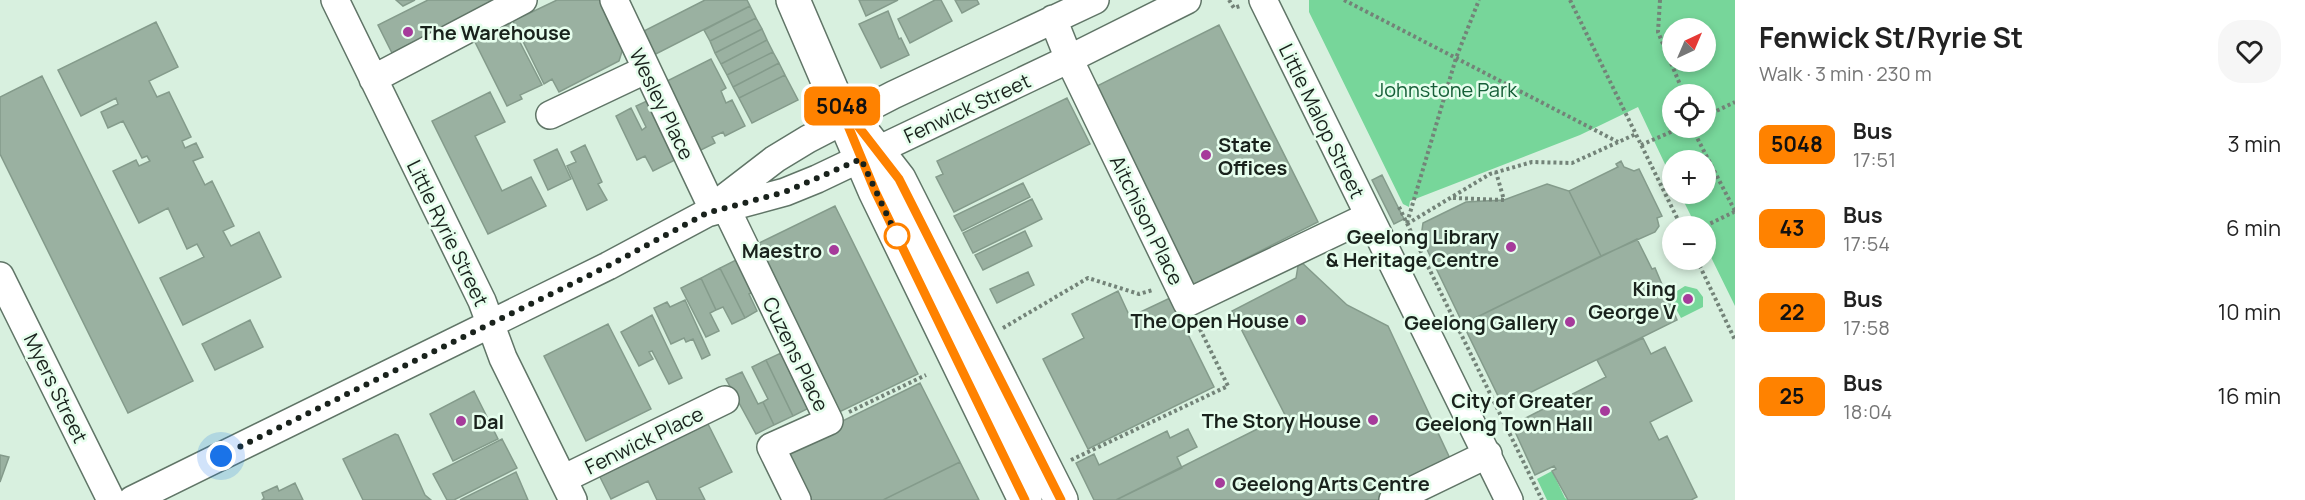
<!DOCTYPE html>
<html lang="en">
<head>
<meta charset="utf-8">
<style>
  :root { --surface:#fff; --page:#f6f6f6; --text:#222; --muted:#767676 }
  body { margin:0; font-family:Manrope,sans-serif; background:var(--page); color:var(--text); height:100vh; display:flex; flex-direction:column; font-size:22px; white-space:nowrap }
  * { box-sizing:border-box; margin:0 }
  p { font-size:20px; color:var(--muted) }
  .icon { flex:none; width:33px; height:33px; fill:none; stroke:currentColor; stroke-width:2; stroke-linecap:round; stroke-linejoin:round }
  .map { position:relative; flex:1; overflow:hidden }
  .sheet { display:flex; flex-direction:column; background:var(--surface); width:570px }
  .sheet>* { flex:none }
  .badge { padding:0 12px; border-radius:9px; font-size:21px; line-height:39px }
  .needle { width:39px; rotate:44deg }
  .tools { position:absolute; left:1662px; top:18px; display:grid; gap:12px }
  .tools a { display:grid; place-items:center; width:54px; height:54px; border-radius:50%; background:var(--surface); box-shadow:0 3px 9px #0003; font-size:30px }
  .you { position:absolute; width:30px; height:30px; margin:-15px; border:4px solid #fff; border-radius:50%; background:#1a73e8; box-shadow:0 0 0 9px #1a73e833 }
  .map>.badge { position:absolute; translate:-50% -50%; box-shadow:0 0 0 3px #fff }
  .round { display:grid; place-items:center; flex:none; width:63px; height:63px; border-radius:24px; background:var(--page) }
  .head { display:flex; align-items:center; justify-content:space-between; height:102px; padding:0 24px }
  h1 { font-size:28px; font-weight:700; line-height:45px }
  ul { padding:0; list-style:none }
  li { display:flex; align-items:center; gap:18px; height:84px; padding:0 24px }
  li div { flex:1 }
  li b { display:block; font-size:22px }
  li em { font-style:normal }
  li .badge { min-width:66px; font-weight:700; text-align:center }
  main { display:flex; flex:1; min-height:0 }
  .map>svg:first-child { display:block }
  .green { fill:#77d69a; fill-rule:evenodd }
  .building { fill:#9ab1a1; stroke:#849b8b; stroke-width:1.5 }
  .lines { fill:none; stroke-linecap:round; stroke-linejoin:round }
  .minor-casing { stroke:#607567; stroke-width:30 }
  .major-casing { stroke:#607567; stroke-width:36 }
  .path { stroke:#738378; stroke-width:4; stroke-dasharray:3 3; stroke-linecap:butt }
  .minor { stroke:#fff; stroke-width:27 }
  .major { stroke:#fff; stroke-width:33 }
  .line-casing { stroke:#fff; stroke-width:14 }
  .line { stroke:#ff8200; stroke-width:9 }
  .walk { stroke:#19221c; stroke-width:6; stroke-dasharray:0 10.8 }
  .poi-dot { fill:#a63b9b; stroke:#e6feed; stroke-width:2 }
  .stop-dot { fill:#fff; stroke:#ff8200; stroke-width:3 }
  .labels { text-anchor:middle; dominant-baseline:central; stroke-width:5; stroke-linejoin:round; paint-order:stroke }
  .poi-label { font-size:20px; font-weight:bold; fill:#19221c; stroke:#e6feed; text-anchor:end }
  .park-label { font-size:20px; fill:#155e37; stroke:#e6feed }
  .street-label { font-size:20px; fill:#19221c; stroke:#e6feed }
</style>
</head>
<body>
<main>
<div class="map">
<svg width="1735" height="500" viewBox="0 0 1735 500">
  <rect width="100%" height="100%" fill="#d8f0df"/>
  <!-- green -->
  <path class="green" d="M 1309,0 L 1735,0 L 1735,306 L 1706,247 L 1706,226 L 1696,226 L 1680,194 L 1706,194 L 1706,160 L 1672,160 L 1672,179 L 1638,107 L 1580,135 L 1410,201 L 1409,207 L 1403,204 L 1309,12 ZM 1672,28 L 1706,28 L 1706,62 L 1672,62 ZM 1672,94 L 1706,94 L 1706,128 L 1672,128 Z
    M 1685,286 L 1697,289 L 1703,297 L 1703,307 L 1681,318 L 1669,296 Z
    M 1552,471 L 1565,498 L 1568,500 L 1547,500 L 1537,479 Z"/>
  <!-- building -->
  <path class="building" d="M 396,0 L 415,0 L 403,6 Z
    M 428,0 L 498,0 L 392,53 L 378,25 Z
    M 557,0 L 600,0 L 623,48 L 619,61 L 559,92 L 552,79 L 544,84 L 513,21 Z
    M 705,0 L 747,0 L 750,6 L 648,58 L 636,35 Z
    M 859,0 L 898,0 L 866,16 Z
    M 935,0 L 941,0 L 952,21 L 910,43 L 898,19 Z
    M 955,0 L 977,0 L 979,4 L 962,13 Z
    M 750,6 L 756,18 L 710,41 L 704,30 Z
    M 888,11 L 899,39 L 901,38 L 909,55 L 881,68 L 859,24 Z
    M 756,18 L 762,29 L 715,53 L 710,41 Z
    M 156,22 L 178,67 L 149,81 L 157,97 L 169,92 L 191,137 L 182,141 L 185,148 L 196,143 L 203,157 L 193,161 L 205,185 L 212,181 L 234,226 L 223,231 L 231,246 L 259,232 L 281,277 L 183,325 L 160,278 L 204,257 L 197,244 L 187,249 L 168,208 L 139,223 L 113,171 L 136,160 L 139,166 L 150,161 L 147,156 L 142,158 L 123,121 L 108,128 L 101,112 L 118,104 L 116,98 L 81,116 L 58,70 Z
    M 510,23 L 542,85 L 520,95 L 522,99 L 507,106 L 474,40 Z
    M 1219,25 L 1318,222 L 1193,285 L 1093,88 Z
    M 762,29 L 767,40 L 721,64 L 715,53 Z
    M 767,40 L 773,52 L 727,75 L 721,64 Z
    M 773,52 L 779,63 L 733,87 L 727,75 Z
    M 711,59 L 726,88 L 721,91 L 726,103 L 732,100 L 745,126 L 725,136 L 723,132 L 712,137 L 715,143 L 695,153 L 661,84 Z
    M 779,63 L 785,75 L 739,98 L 733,87 Z
    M 785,75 L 798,100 L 752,123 L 739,98 Z
    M 42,76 L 193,381 L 128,413 L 0,154 L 0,97 Z
    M 490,92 L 505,122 L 475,136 L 502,191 L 531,177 L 546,206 L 488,234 L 432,121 Z
    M 1067,98 L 1090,144 L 954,212 L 936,177 L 943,174 L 937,161 Z
    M 649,100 L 677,159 L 653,171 L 645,156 L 637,160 L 616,116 L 631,108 L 642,130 L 646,127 L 636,106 Z
    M 585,145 L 602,182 L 598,184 L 607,200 L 587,210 L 567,166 L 576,162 L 571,152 Z
    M 557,149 L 571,179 L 548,190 L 534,160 Z
    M 1621,161 L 1624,167 L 1634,171 L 1639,169 L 1662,216 L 1657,218 L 1659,226 L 1655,232 L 1601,256 L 1569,191 L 1618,167 L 1616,164 Z
    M 1382,175 L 1404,219 L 1394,224 L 1372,180 Z
    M 1023,183 L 1030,197 L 962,231 L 954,216 Z
    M 1547,184 L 1569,191 L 1601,256 L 1463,324 L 1421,237 L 1423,223 L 1466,202 L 1504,200 Z
    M 1032,199 L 1042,219 L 973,253 L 963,233 Z
    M 835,206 L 918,374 L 833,415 L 751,247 Z
    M 1025,231 L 1032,246 L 983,270 L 975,255 Z
    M 1637,239 L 1652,269 L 1655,268 L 1677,320 L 1503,406 L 1463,324 Z
    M 740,258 L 756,291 L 749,294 L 757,311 L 745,318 L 720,268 Z
    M 1299,260 L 1347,305 L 1388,326 L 1453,465 L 1381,500 L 1116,500 L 1285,415 L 1232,311 L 1296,278 Z
    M 720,268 L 745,318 L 732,324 L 723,307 L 716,310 L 701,278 Z
    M 1028,272 L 1034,285 L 997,303 L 990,289 Z
    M 701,278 L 716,310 L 710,313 L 719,331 L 706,337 L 681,288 Z
    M 1118,291 L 1130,317 L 1170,298 L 1214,387 L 1088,449 L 1043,359 L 1084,338 L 1072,314 Z
    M 685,300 L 710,355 L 702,359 L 693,339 L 686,342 L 684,338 L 671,344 L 654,308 L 667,302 L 670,307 Z
    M 652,315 L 682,378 L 669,384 L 652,351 L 649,352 L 653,359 L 639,366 L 621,332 Z
    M 250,320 L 263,347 L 215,370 L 202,344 Z
    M 608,324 L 651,409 L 586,441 L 544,356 Z
    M 1643,338 L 1651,354 L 1665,347 L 1692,401 L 1650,422 L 1659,440 L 1667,436 L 1697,497 L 1691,500 L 1568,500 L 1552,471 L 1556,469 L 1554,466 L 1535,475 L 1512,425 L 1606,377 L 1597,360 Z
    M 781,353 L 796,386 L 802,383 L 813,406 L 793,416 L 766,360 Z
    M 766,360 L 793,416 L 774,425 L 763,402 L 768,399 L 752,367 Z
    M 742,372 L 758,404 L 763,402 L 774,425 L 756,434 L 726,379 Z
    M 920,383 L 960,462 L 883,500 L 803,500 L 779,452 Z
    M 474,391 L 498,439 L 453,461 L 430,414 Z
    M 703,414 L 732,472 L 699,488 L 705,500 L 657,500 L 648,481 L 611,499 L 597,471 Z
    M 1188,429 L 1197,447 L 1177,457 L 1182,468 L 1116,500 L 1094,500 L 1076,463 L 1094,454 L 1099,465 L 1167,431 L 1170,438 Z
    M 395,434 L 398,435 L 425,495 L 431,500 L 363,500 L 343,459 Z
    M 502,439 L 517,468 L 454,500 L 447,500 L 433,474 Z
    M 0,455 L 9,457 L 0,482 Z
    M 960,462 L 979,500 L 883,500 Z
    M 516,472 L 528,500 L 460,500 Z
    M 295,483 L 303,500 L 262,500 L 264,498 L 262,493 L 277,486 L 279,491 Z"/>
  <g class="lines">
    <defs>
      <path id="minor" d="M 335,0 L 482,301 L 503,358 L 573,500
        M 614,0 L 712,207
        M 1263,0 L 1509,500
        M 1053,19 L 1069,59 L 1187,303 L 1369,216
        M 373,79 L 523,0
        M 550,115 L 645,70
        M 714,206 L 775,159 L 808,139 L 893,95 L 1095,0
        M 726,208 L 829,421 L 771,447 L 797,500
        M 0,276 L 111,500
        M 563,479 L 725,400
        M 132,500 L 608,266 L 707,213 L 785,192 L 817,179 L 1069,59 L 1187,0
        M 1393,500 L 1488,454"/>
      <path id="major" d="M 793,0 L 875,191 L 1025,500
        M 861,130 L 899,179 L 1061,500"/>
    </defs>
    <!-- minor casing -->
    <use href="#minor" class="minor-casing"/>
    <!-- major casing -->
    <use href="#major" class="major-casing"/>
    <!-- path -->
    <path class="path" d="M 1229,0 L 1234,8 L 1240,6
      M 1344,0 L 1618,142
      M 1570,0 L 1681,226
      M 1660,0 L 1658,32 L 1684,94
      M 1706,116 L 1735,102
      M 1692,128 L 1735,211
      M 1641,145 L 1680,128
      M 1453,198 L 1504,200 L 1496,172
      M 1399,207 L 1542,500
      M 1407,223 L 1456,58 L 1479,0
      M 1407,224 L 1490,174 L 1532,162 L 1572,163 L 1636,134
      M 1705,226 L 1734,212 L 1735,214
      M 1697,260 L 1735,340
      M 1003,328 L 1088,278 L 1139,294 L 1153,290
      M 849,412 L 926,375
      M 1071,460 L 1228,386 L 1197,323"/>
    <!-- minor -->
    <use href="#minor" class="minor"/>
    <!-- major -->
    <use href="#major" class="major"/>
  </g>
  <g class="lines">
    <defs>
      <path id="line" d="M 1025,500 L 875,191 L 837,99 L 899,179 L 1061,500"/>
    </defs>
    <!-- line casing -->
    <use href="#line" class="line-casing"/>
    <!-- line -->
    <use href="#line" class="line"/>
    <!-- walk -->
    <path class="walk" d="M 221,456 L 608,266 L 707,213 L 785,192 L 861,159 L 900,243 L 897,236"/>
  </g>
  <!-- markers -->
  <g class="poi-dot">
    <circle cx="408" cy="32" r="6"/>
    <circle cx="1206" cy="155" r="6"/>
    <circle cx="1511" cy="247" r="6"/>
    <circle cx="834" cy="250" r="6"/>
    <circle cx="1688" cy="299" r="6"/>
    <circle cx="1301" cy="320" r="6"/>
    <circle cx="1570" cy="322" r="6"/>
    <circle cx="1605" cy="411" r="6"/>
    <circle cx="1373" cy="420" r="6"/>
    <circle cx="461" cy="421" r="6"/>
    <circle cx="1220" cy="483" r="6"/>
  </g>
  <circle class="stop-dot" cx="897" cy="236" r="12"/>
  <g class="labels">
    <!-- poi labels -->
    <g class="poi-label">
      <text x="420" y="32" text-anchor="start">The Warehouse</text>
      <text x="1218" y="144" text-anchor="start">State<tspan x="1218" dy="23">Offices</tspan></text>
      <text x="1499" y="236">Geelong Library<tspan x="1499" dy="23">&amp; Heritage Centre</tspan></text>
      <text x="822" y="250">Maestro</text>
      <text x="1676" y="288">King<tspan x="1676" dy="23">George V</tspan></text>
      <text x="1289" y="320">The Open House</text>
      <text x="1558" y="322">Geelong Gallery</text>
      <text x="1593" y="400">City of Greater<tspan x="1593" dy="23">Geelong Town Hall</tspan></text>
      <text x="1361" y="420">The Story House</text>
      <text x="473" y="421" text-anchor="start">Dal</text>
      <text x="1232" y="483" text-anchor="start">Geelong Arts Centre</text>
    </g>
    <!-- park labels -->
    <g class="park-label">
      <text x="1446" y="89">Johnstone Park</text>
    </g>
    <!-- street labels -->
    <g class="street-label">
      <text transform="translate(662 104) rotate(64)">Wesley Place</text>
      <text transform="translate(967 108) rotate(-25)">Fenwick Street</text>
      <text transform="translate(1322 121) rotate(64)">Little Malop Street</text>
      <text transform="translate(1147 220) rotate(64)">Aitchison Place</text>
      <text transform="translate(448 233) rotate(64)">Little Ryrie Street</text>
      <text transform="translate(796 354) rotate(64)">Cuzens Place</text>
      <text transform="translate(56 388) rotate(64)">Myers Street</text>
      <text transform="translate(644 440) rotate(-26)">Fenwick Place</text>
    </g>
  </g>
</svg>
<div class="tools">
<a><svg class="needle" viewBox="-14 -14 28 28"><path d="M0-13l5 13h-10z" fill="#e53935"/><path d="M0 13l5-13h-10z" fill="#767676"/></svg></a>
<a><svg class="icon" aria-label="locate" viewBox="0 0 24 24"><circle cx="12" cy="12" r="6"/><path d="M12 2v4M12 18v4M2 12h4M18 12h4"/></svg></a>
<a>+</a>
<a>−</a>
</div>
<div class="you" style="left:221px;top:456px"></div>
<b class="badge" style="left:842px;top:106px;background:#ff8200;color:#111">5048</b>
</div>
<section class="sheet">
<div class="head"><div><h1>Fenwick St/Ryrie St</h1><p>Walk · 3 min · 230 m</p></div><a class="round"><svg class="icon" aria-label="heart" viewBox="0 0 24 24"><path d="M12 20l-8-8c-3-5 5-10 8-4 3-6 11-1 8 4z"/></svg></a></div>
<ul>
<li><span class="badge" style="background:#ff8200;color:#111">5048</span><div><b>Bus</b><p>17:51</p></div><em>3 min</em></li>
<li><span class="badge" style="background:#ff8200;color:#111">43</span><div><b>Bus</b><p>17:54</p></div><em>6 min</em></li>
<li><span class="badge" style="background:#ff8200;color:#111">22</span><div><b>Bus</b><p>17:58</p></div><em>10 min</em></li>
<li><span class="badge" style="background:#ff8200;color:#111">25</span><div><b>Bus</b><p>18:04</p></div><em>16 min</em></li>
</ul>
</section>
</main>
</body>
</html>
